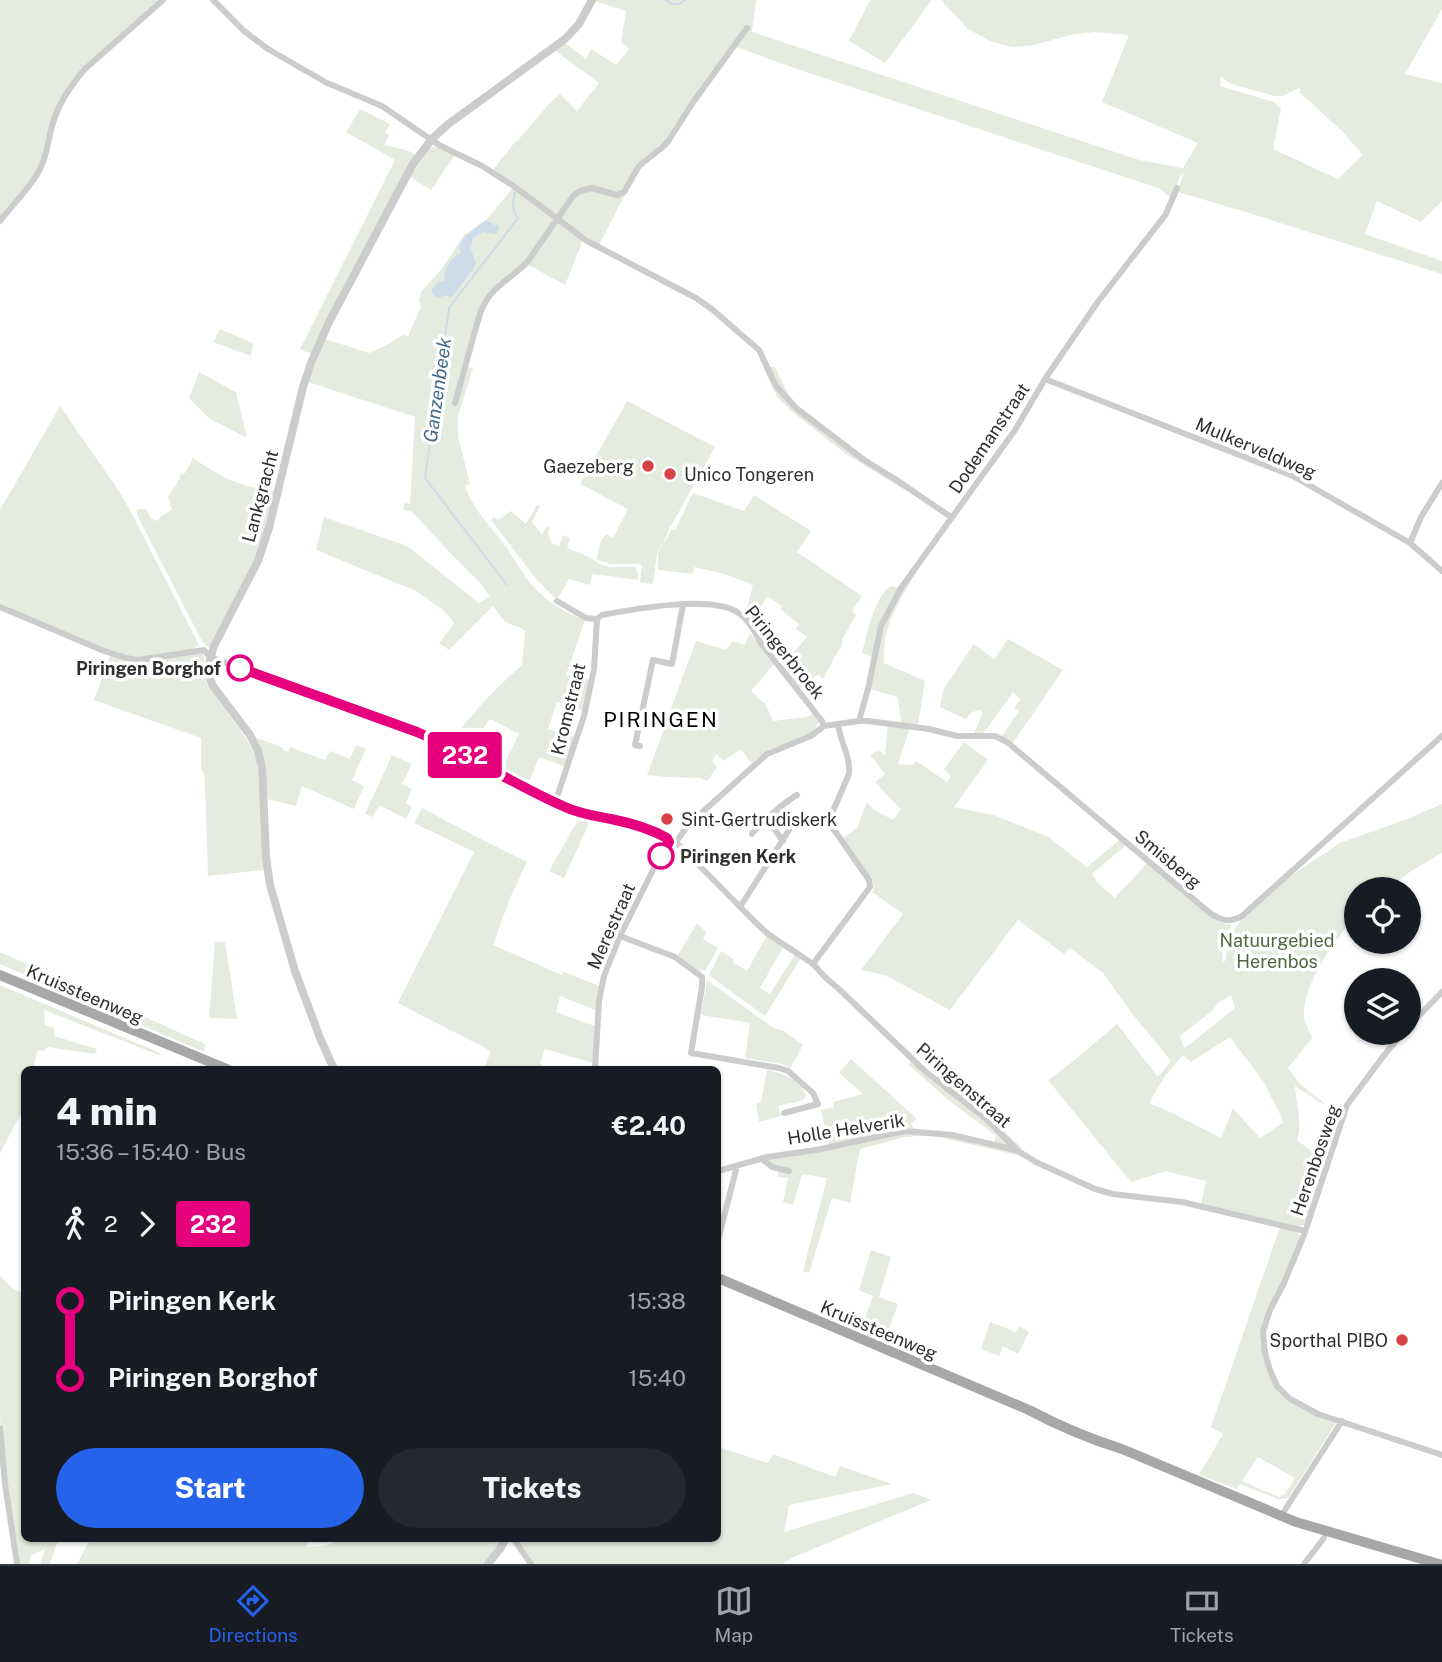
<!DOCTYPE html>
<html lang="en">
<head>
<meta charset="utf-8">
<style>
  :root { --surface:#171b24; --page:#242831; --text:#f1f3f6; --muted:#9ea1a6; --line:#363941; --accent:#2563eb }
  body { margin:0; font-family:"Public Sans",sans-serif; background:var(--page); color:var(--text); height:100vh; display:flex; flex-direction:column; font-size:26px; white-space:nowrap }
  * { box-sizing:border-box; margin:0 }
  p { font-size:23px; color:var(--muted) }
  .icon { flex:none; width:38px; height:38px; fill:none; stroke:currentColor; stroke-width:2; stroke-linecap:round; stroke-linejoin:round }
  .map { position:relative; flex:1; overflow:hidden }
  .details { position:absolute; left:21px; top:1066px; width:700px; height:476px; display:flex; flex-direction:column; background:var(--surface); border-radius:10px; box-shadow:0 2px 5px #0004 }
  .details>* { flex:none }
  .badge { padding:0 14px; border-radius:5px; font-size:24px; line-height:46px }
  .fabs { position:absolute; left:1344px; top:877px; display:grid; gap:14px }
  .fabs a { display:grid; place-items:center; width:77px; height:77px; border-radius:50%; background:var(--surface); box-shadow:0 2px 5px #0004; font-size:35px }
  .map>.badge { position:absolute; translate:-50% -50%; box-shadow:0 0 0 4px #fff }
  .legs { display:flex; align-items:center; gap:10px; height:77px; padding:0 35px; font-size:23px }
  .legs p { margin-inline-start:auto }
  .headline { display:flex; align-items:center; justify-content:space-between; height:119px; padding:0 35px }
  h1 { font-size:38px; font-weight:800; line-height:52px }
  .button { display:flex; gap:14px; margin-top:auto; padding:14px 35px }
  .button a { flex:1; height:80px; border-radius:42px; background:var(--accent); color:#fff; font-size:28px; font-weight:800; line-height:80px; text-align:center }
  .button a+a { background:var(--page); color:var(--text) }
  ul { padding:0 35px; list-style:none }
  li { display:flex; align-items:center; gap:24px; height:77px; font-size:26px }
  li i { display:grid; place-items:center; width:10px; height:100%; margin:0 9px; background:currentColor }
  li i::after { content:''; width:18px; height:18px; margin:-9px; border:5px solid; border-radius:50%; background:var(--surface) }
  li p { margin-inline-start:auto }
  li:first-child i { background:linear-gradient(#0000 50%,currentColor 0) }
  li:last-child i { background:linear-gradient(currentColor 50%,#0000 0) }
  .dock { display:flex; justify-content:space-around; align-items:center; height:98px; border-top:2px solid var(--line); background:var(--surface); font-size:19px; color:var(--muted) }
  .dock a { display:grid; justify-items:center; gap:4px }
  .dock .on { color:var(--accent) }
  .map>svg:first-child { display:block }
  .green { fill:#e5ebdf; fill-rule:evenodd }
  .water { fill:#cddce9 }
  .lines { fill:none; stroke-linecap:round; stroke-linejoin:round }
  .stream { stroke:#cddce9; stroke-width:2 }
  .minor { stroke:#ccc; stroke-width:6 }
  .tertiary { stroke:#ccc; stroke-width:8 }
  .primary { stroke:#a7a7a7; stroke-width:10 }
  .line-1-casing { stroke:#fff; stroke-width:16 }
  .line-1 { stroke:#e6007e; stroke-width:10 }
  .poi-dot { fill:#d64245; stroke:#fff; stroke-width:2.5 }
  .stop-1-dot { fill:#fff; stroke:#e6007e; stroke-width:3.5 }
  .labels { text-anchor:middle; dominant-baseline:central; stroke-width:7; stroke-linejoin:round; paint-order:stroke }
  .street-label { font-size:18px; fill:#2f2f2f; stroke:#fff }
  .poi-label { font-size:18px; fill:#2f2f2f; stroke:#fff; text-anchor:end }
  .stop-label { font-size:18px; font-weight:bold; fill:#2f2f2f; stroke:#fff; text-anchor:end }
  .park-label { font-size:18px; fill:#506740; stroke:#fff }
  .water-label { font-size:19px; font-style:italic; fill:#446b8a; stroke:#fff }
  .quarter-label { font-size:21px; letter-spacing:2px; fill:#000; stroke:#fff }
</style>
</head>
<body>
<div class="map">
<svg width="1442" height="1564" viewBox="0 0 1442 1564">
  <rect width="100%" height="100%" fill="#fff"/>
  <!-- green -->
  <path class="green" d="M 0,0 L 160,0 L 69,87 L 45,154 L 36,173 L 0,219 Z
    M 595,0 L 756,0 L 752,32 L 1139,160 L 1183,168 L 1198,143 L 1102,102 L 1129,35 L 1094,32 L 1070,35 L 1034,45 L 1012,47 L 990,41 L 968,29 L 941,0 L 1442,0 L 1442,9 L 1405,74 L 1442,83 L 1442,201 L 1421,222 L 1377,201 L 1365,234 L 1442,261 L 1442,274 L 1236,209 L 1181,193 L 1178,190 L 1184,172 L 1180,176 L 1173,199 L 1158,188 L 803,71 L 736,47 L 665,145 L 646,157 L 623,191 C 610,194 599,185 586,187 L 557,215 L 516,184 L 493,170 L 515,142 L 518,140 L 549,104 L 560,94 L 577,111 L 599,83 L 554,50 L 565,43 L 586,59 L 591,49 L 616,65 L 629,49 L 621,42 L 626,11 L 595,1 ZM 1221,77 L 1231,84 L 1275,96 L 1283,96 L 1299,88 L 1301,90 L 1299,92 L 1342,131 L 1363,155 L 1338,179 L 1273,149 L 1281,108 L 1274,102 L 1220,86 Z
    M 870,0 L 932,0 L 885,63 L 849,41 Z
    M 360,109 L 390,124 L 385,132 L 389,135 L 384,145 L 406,150 L 415,154 L 355,266 L 311,354 L 300,349 L 395,160 L 346,132 Z
    M 430,147 L 438,148 L 455,155 L 431,190 L 410,177 Z
    M 513,188 L 552,219 L 553,221 C 545,233 537,248 528,259 C 516,271 501,279 489,292 L 464,366 L 473,368 L 458,416 L 458,436 L 470,484 L 465,486 C 473,510 492,528 507,548 C 515,560 522,573 531,584 C 543,599 567,614 585,620 L 566,675 L 590,679 L 583,710 L 557,702 L 548,729 L 575,737 L 566,767 L 539,757 L 527,787 L 501,771 L 519,734 L 490,719 L 465,752 L 450,744 C 473,711 493,691 522,665 L 525,631 L 521,628 L 505,622 L 493,606 L 449,650 L 439,643 L 454,624 L 453,621 L 442,609 L 416,591 L 316,550 L 324,517 L 407,546 L 479,603 L 490,596 L 486,592 L 482,585 L 454,557 L 412,512 L 403,509 L 405,503 L 410,504 L 415,417 L 308,382 L 325,339 L 369,353 L 383,347 L 403,335 L 408,336 L 421,307 L 419,300 L 421,292 L 441,270 L 464,235 L 486,220 Z
    M 589,189 L 625,195 L 599,245 L 561,219 C 565,203 575,197 589,189 Z
    M 558,222 L 583,240 L 565,285 L 527,264 Z
    M 220,329 L 253,343 L 251,356 L 213,342 Z
    M 763,367 L 775,367 C 780,377 784,387 790,396 C 820,437 862,461 904,487 L 903,489 L 846,454 L 790,410 L 777,396 Z
    M 199,372 L 236,392 L 247,438 L 210,419 L 189,398 Z
    M 627,401 L 715,447 L 671,526 L 670,527 L 663,544 L 657,553 L 653,584 L 640,582 L 642,566 L 639,564 L 611,564 L 597,560 C 598,550 599,540 607,534 L 613,538 L 628,509 L 580,484 Z
    M 60,406 L 121,494 L 132,514 L 199,645 L 193,649 L 139,658 L 117,654 L 0,605 L 0,510 Z
    M 193,458 C 222,478 240,487 274,491 L 267,527 L 256,560 L 211,647 L 208,647 L 203,643 L 137,515 L 137,510 L 140,509 L 145,509 L 152,519 L 158,521 L 161,516 L 172,510 L 168,497 L 177,483 L 181,474 L 185,473 Z
    M 693,493 L 744,511 L 754,495 L 811,531 L 797,552 L 862,596 L 852,611 L 856,615 L 843,638 L 841,648 L 838,651 L 823,679 L 818,674 L 800,689 L 782,666 L 807,637 L 796,629 L 799,624 L 780,609 L 782,606 L 767,596 L 752,622 L 745,615 L 753,585 L 725,574 L 694,567 L 693,574 L 658,570 L 658,553 L 672,529 L 675,530 Z
    M 537,505 L 540,506 L 532,522 L 542,535 L 547,526 L 550,528 L 548,532 L 551,543 L 559,546 L 563,535 L 570,538 L 567,548 L 591,558 L 600,564 L 609,567 L 635,567 L 638,573 L 638,580 L 592,574 L 590,585 L 569,579 L 557,600 L 537,580 L 491,520 L 494,517 L 498,520 L 511,511 L 526,524 Z
    M 913,572 L 915,574 C 904,593 891,613 886,635 C 884,644 884,654 884,663 L 925,681 L 918,725 L 901,723 L 898,697 L 870,689 L 873,657 L 862,653 C 867,635 875,593 892,586 L 902,589 Z
    M 750,633 L 774,664 L 751,691 L 766,705 L 773,721 L 808,717 L 813,713 L 819,722 C 813,739 791,741 775,747 C 766,750 759,757 751,763 L 741,749 L 724,761 L 716,754 L 712,762 L 717,767 L 707,781 L 701,778 L 667,777 L 647,775 C 664,730 679,685 696,641 L 726,650 L 733,641 L 744,645 Z
    M 1008,639 L 1063,670 L 1012,744 L 1002,736 L 1019,711 L 1014,708 L 1021,699 L 1013,692 L 983,734 L 974,734 L 982,715 L 981,710 L 972,712 L 966,719 L 940,707 L 943,690 L 974,644 L 994,659 Z
    M 202,653 C 208,663 201,673 208,685 C 224,711 245,731 257,759 L 264,870 L 208,876 L 205,785 L 204,773 L 201,769 L 201,738 L 94,700 L 110,656 L 125,660 Z
    M 888,724 L 910,727 L 898,764 L 913,765 L 916,761 L 947,782 L 951,776 L 944,769 L 964,742 L 988,760 L 954,807 L 993,815 L 1039,833 L 1048,837 L 1087,867 L 1121,839 L 1127,844 L 1092,874 L 1097,882 L 1115,898 L 1148,862 L 1219,922 L 1225,924 L 1231,925 L 1222,950 L 1223,962 L 1226,960 C 1227,946 1231,933 1240,921 L 1282,882 L 1340,843 L 1407,819 L 1442,804 L 1442,853 L 1411,871 L 1388,889 L 1356,889 L 1356,917 C 1335,938 1301,987 1304,1018 C 1305,1024 1310,1031 1312,1038 L 1288,1068 L 1300,1084 L 1324,1103 L 1323,1104 L 1295,1086 C 1296,1104 1303,1123 1297,1140 L 1326,1162 L 1304,1225 L 1297,1227 L 1201,1204 L 1206,1181 L 1166,1171 L 1131,1182 L 1048,1080 L 1071,1063 L 1117,1024 L 1158,1077 L 1171,1061 L 1131,1012 L 1103,973 L 1070,948 L 1064,954 L 1018,920 L 950,1010 L 885,975 L 861,970 L 903,914 L 872,892 L 874,889 L 873,882 L 843,838 L 857,828 L 867,802 L 873,809 L 893,820 L 901,809 L 875,782 L 885,774 L 870,755 L 879,750 L 885,755 ZM 1231,995 L 1235,1008 L 1185,1048 L 1183,1046 L 1180,1036 L 1212,1011 L 1218,1003 ZM 1230,1037 L 1263,1081 L 1284,1122 L 1260,1138 L 1233,1109 L 1221,1138 L 1172,1113 L 1149,1103 L 1165,1076 L 1183,1055 L 1191,1062 Z
    M 257,738 L 283,748 L 283,750 L 288,752 L 290,747 L 325,760 L 330,751 L 350,759 L 356,745 L 366,749 L 352,780 L 364,786 L 354,809 L 302,786 L 296,806 L 268,799 L 263,758 Z
    M 392,755 L 412,764 L 402,784 L 412,789 L 406,803 L 412,807 L 406,819 L 379,805 L 373,817 L 365,814 Z
    M 422,808 L 471,834 L 527,862 L 510,898 L 493,945 L 562,975 L 564,972 L 599,986 L 596,1010 L 560,996 L 556,1012 L 595,1026 L 593,1063 L 545,1049 L 540,1063 L 542,1065 L 541,1069 L 484,1069 L 491,1051 L 398,1003 L 474,852 L 414,823 Z
    M 581,815 L 592,817 L 564,878 L 549,871 Z
    M 697,923 L 706,932 L 703,939 L 718,948 L 705,971 L 702,970 L 699,971 L 678,955 Z
    M 767,935 L 783,947 L 760,988 L 770,994 L 795,954 L 801,958 L 765,1016 L 710,976 L 710,973 L 721,951 L 733,959 L 734,963 L 747,971 Z
    M 215,942 L 225,942 L 237,1019 L 209,1018 Z
    M 0,952 L 205,1044 L 204,1052 L 0,964 Z
    M 707,980 L 775,1029 L 782,1030 L 803,1045 L 790,1068 L 782,1064 L 745,1058 L 750,1023 L 701,1015 Z
    M 0,985 L 160,1053 L 159,1055 L 44,1010 L 45,1025 L 54,1028 L 54,1036 L 97,1049 L 95,1054 L 48,1047 L 44,1051 L 38,1050 L 33,1069 L 24,1069 L 24,1101 L 22,1112 L 0,1153 Z
    M 851,1059 L 917,1119 L 911,1123 L 916,1133 L 994,1142 L 996,1136 L 947,1099 L 909,1065 L 911,1062 L 932,1081 L 940,1073 L 963,1093 L 969,1087 L 1004,1117 L 997,1124 L 1022,1148 L 1018,1153 L 1024,1158 L 1017,1155 L 934,1136 L 918,1136 L 905,1137 L 860,1149 L 850,1203 L 832,1198 L 809,1273 L 803,1271 L 827,1178 L 802,1174 L 793,1205 L 783,1202 L 788,1178 L 778,1177 L 779,1167 L 770,1163 L 766,1158 L 830,1148 L 821,1110 L 834,1107 L 833,1102 L 863,1094 L 839,1073 Z
    M 767,1070 C 782,1073 800,1080 806,1095 L 803,1100 L 778,1106 L 781,1116 L 759,1122 L 756,1104 L 761,1102 Z
    M 1280,1227 L 1297,1231 L 1301,1237 L 1262,1327 L 1274,1385 L 1292,1404 L 1310,1413 L 1336,1423 L 1288,1498 L 1278,1499 L 1240,1484 L 1237,1489 L 1199,1475 L 1223,1434 L 1211,1427 ZM 1258,1457 L 1295,1478 L 1285,1494 L 1279,1497 L 1242,1481 Z
    M 871,1250 L 891,1257 L 879,1297 L 898,1304 L 887,1334 L 872,1334 L 870,1337 L 860,1332 L 873,1296 L 859,1290 Z
    M 0,1275 C 7,1284 13,1291 24,1293 L 24,1538 L 66,1538 L 57,1543 L 50,1564 L 40,1564 L 45,1549 L 30,1556 L 29,1564 L 19,1564 L 10,1503 L 0,1419 Z
    M 990,1322 L 1016,1332 L 1019,1326 L 1029,1332 L 1018,1354 L 1003,1346 L 999,1356 L 981,1349 Z
    M 718,1447 L 768,1463 L 773,1454 L 835,1477 L 840,1466 L 892,1484 L 789,1505 L 784,1532 L 913,1493 L 931,1500 L 794,1557 L 783,1564 L 535,1564 L 517,1538 L 718,1538 Z
    M 91,1538 L 310,1538 L 306,1546 L 308,1547 L 325,1546 L 345,1538 L 503,1538 L 484,1564 L 77,1564 Z"/>
  <!-- water -->
  <path class="water" d="M 486,220 L 494,225 L 498,225 L 500,228 L 496,234 L 483,232 L 472,239 L 472,243 L 470,247 L 476,263 L 472,271 L 451,298 L 447,295 L 438,298 L 434,295 L 431,290 L 438,282 L 444,281 C 443,271 451,257 461,253 L 459,246 L 466,236 Z"/>
  <g class="lines">
    <!-- stream -->
    <path class="stream" d="M 666,0 L 671,4 L 679,4 L 685,0
      M 507,585 L 425,478 L 449,308 L 518,218 C 511,210 513,202 515,192"/>
    <!-- minor -->
    <path class="minor" d="M 213,0 L 244,31 L 268,49 L 327,83 L 382,106 L 439,145 L 482,166 L 515,187 L 587,241 L 696,298 L 713,310 L 759,350 L 776,386 L 796,408 L 864,460 L 895,479 L 951,517
      M 0,221 C 12,205 32,186 40,169 C 47,156 48,140 52,126 C 58,104 70,86 85,69 L 163,0
      M 1045,379 L 1293,476 L 1410,543 L 1442,571
      M 455,403 L 479,317 C 489,285 508,283 528,261 L 573,196 L 580,191 L 592,188 L 617,195 L 624,192 L 639,166 L 664,146 L 669,140 L 694,101 L 747,28
      M 1410,543 L 1421,517 L 1442,483
      M 557,601 L 586,618 L 597,619 L 602,615 C 634,609 709,595 737,612 C 747,618 755,631 760,642 L 822,721 L 824,726
      M 0,607 L 104,651 L 126,658 L 138,660 L 204,650 L 210,657 L 417,732 C 443,744 469,757 495,771 C 522,785 548,804 577,812 C 602,819 653,822 669,842
      M 859,721 L 868,689 L 881,626 L 901,588 L 1015,430 L 1045,379 L 1097,303 L 1166,214 L 1177,188
      M 640,746 L 635,745 L 653,660 L 672,664 L 683,605
      M 555,803 L 584,716 L 594,669 L 597,619
      M 767,819 L 783,841
      M 752,834 C 759,824 786,801 797,795
      M 669,842 L 676,842 L 755,922 L 768,934 L 813,964 L 826,978 L 841,991 L 926,1072 L 986,1119 L 1018,1151 L 1036,1162 L 1095,1189 L 1113,1194 L 1182,1202 L 1305,1231
      M 676,842 L 688,825 L 767,754 L 811,736 L 824,726 L 859,721 L 868,721 L 929,729 L 957,736 L 995,736 L 1007,742 L 1210,913 C 1222,921 1229,923 1242,916 L 1442,736
      M 740,907 L 789,830 L 776,812
      M 620,936 L 675,957 L 702,977 L 702,987 L 691,1053 L 779,1068 L 788,1071 L 813,1093 L 818,1104 L 784,1113
      M 813,964 L 870,887 L 869,880 L 830,824 L 830,818 L 849,774 C 851,757 840,742 838,724
      M 1409,1026 L 1442,992
      M 1403,1032 L 1382,1058 L 1347,1105 L 1304,1235 L 1284,1283 L 1270,1310 L 1263,1332 L 1265,1353 L 1270,1370 L 1277,1386 L 1290,1399 L 1318,1414 L 1442,1455
      M 595,1069 L 599,1001 L 604,976 L 620,936 L 660,856 L 669,842
      M 762,1159 L 772,1167 L 789,1171
      M 718,1171 L 767,1157 L 816,1150 L 905,1131 L 952,1135 L 1016,1150
      M 718,1240 L 737,1166
      M 0,1428 L 5,1484 L 17,1564
      M 1281,1516 L 1342,1421
      M 513,1538 L 531,1564
      M 1304,1564 L 1324,1538"/>
    <!-- tertiary -->
    <path class="tertiary" d="M 334,1069 L 320,1038 L 295,971 L 270,885 L 266,857 L 262,767 L 258,751 L 250,735 L 213,686 L 207,670 L 214,646 L 258,561 L 269,528 L 303,387 L 311,363 L 329,322 L 413,164 L 431,140 L 447,125 L 565,39 L 579,24 L 592,0
      M 488,1564 L 500,1549 L 506,1538"/>
    <!-- primary -->
    <path class="primary" d="M 0,975 L 227,1069
      M 718,1278 L 1029,1410 C 1059,1426 1090,1439 1122,1449 L 1296,1522 L 1439,1564"/>
  </g>
  <g class="lines">
    <defs>
      <path id="line-1" d="M 240,668 L 417,732 C 468,754 514,785 565,807 C 580,814 596,816 611,819 C 631,823 649,828 667,838 L 669,842 L 661,856"/>
    </defs>
    <!-- line-1 casing -->
    <use href="#line-1" class="line-1-casing"/>
    <!-- line-1 -->
    <use href="#line-1" class="line-1"/>
  </g>
  <!-- markers -->
  <g class="poi-dot">
    <circle cx="648" cy="466" r="7"/>
    <circle cx="670" cy="474" r="7"/>
    <circle cx="667" cy="819" r="7"/>
    <circle cx="1402" cy="1340" r="7"/>
  </g>
  <g class="stop-1-dot">
    <circle cx="240" cy="668" r="12"/>
    <circle cx="661" cy="856" r="12"/>
  </g>
  <g class="labels">
    <!-- street labels -->
    <g class="street-label">
      <text transform="translate(989 438) rotate(-56)">Dodemanstraat</text>
      <text transform="translate(1256 448) rotate(23)">Mulkerveldweg</text>
      <text transform="translate(260 496) rotate(-75)">Lankgracht</text>
      <text transform="translate(785 652) rotate(51)">Piringerbroek</text>
      <text transform="translate(568 709) rotate(-76)">Kromstraat</text>
      <text transform="translate(1168 859) rotate(40)">Smisberg</text>
      <text transform="translate(611 926) rotate(-66)">Merestraat</text>
      <text transform="translate(85 994) rotate(23)">Kruissteenweg</text>
      <text transform="translate(964 1085) rotate(41)">Piringenstraat</text>
      <text transform="translate(846 1129) rotate(-9)">Holle Helverik</text>
      <text transform="translate(1315 1160) rotate(-71)">Herenbosweg</text>
      <text transform="translate(879 1330) rotate(23)">Kruissteenweg</text>
    </g>
    <!-- poi labels -->
    <g class="poi-label">
      <text x="634" y="466">Gaezeberg</text>
      <text x="684" y="474" text-anchor="start">Unico Tongeren</text>
      <text x="681" y="819" text-anchor="start">Sint-Gertrudiskerk</text>
      <text x="1388" y="1340">Sporthal PIBO</text>
    </g>
    <!-- stop labels -->
    <g class="stop-label">
      <text x="221" y="668">Piringen Borghof</text>
      <text x="680" y="856" text-anchor="start">Piringen Kerk</text>
    </g>
    <!-- park labels -->
    <g class="park-label">
      <text x="1277" y="940">Natuurgebied<tspan x="1277" dy="21">Herenbos</tspan></text>
    </g>
    <!-- water labels -->
    <g class="water-label">
      <text transform="translate(437 390) rotate(-82)">Ganzenbeek</text>
    </g>
    <!-- quarter labels -->
    <g class="quarter-label">
      <text x="661" y="719">PIRINGEN</text>
    </g>
  </g>
</svg>
<div class="fabs">
<a><svg class="icon" aria-label="locate" viewBox="0 0 24 24"><circle cx="12" cy="12" r="6"/><path d="M12 2v4M12 18v4M2 12h4M18 12h4"/></svg></a>
<a><svg class="icon" aria-label="layers" viewBox="0 0 24 24"><path d="M12 4l9 5-9 5-9-5zM3 14l9 5 9-5"/></svg></a>
</div>
<b class="badge" style="left:465px;top:755px;background:#e6007e;color:#fff">232</b>
<section class="details">
<div class="headline"><div><h1>4 min</h1><p>15:36 – 15:40 · Bus</p></div><b>€2.40</b></div>
<div class="legs"><svg class="icon" aria-label="walk" viewBox="0 0 24 24"><circle cx="13" cy="4" r="2"/><path d="M13 8l-2 6 4 7M11 14l-3 7M7 12l3-4h3l4 4"/></svg>2<svg class="icon" aria-label="forward" viewBox="0 0 24 24"><path d="M9 5l7 7-7 7"/></svg><b class="badge" style="background:#e6007e;color:#fff">232</b></div>
<ul>
<li><i style="color:#e6007e"></i><b>Piringen Kerk</b><p>15:38</p></li>
<li><i style="color:#e6007e"></i><b>Piringen Borghof</b><p>15:40</p></li>
</ul>
<div class="button"><a>Start</a><a>Tickets</a></div>
</section>
</div>
<nav class="dock">
<a class="on"><svg class="icon" aria-label="directions" viewBox="0 0 24 24"><path d="M12 3l9 9-9 9-9-9zM9 14v-3h6M13 9l2 2-2 2"/></svg>Directions</a>
<a><svg class="icon" aria-label="map" viewBox="0 0 24 24"><path d="M3 6l6-2 6 2 6-2v14l-6 2-6-2-6 2zM9 4v14M15 6v14"/></svg>Map</a>
<a><svg class="icon" aria-label="tickets" viewBox="0 0 24 24"><path d="M3 7h18v10H3zM15 7v10"/></svg>Tickets</a>
</nav>
</body>
</html>
